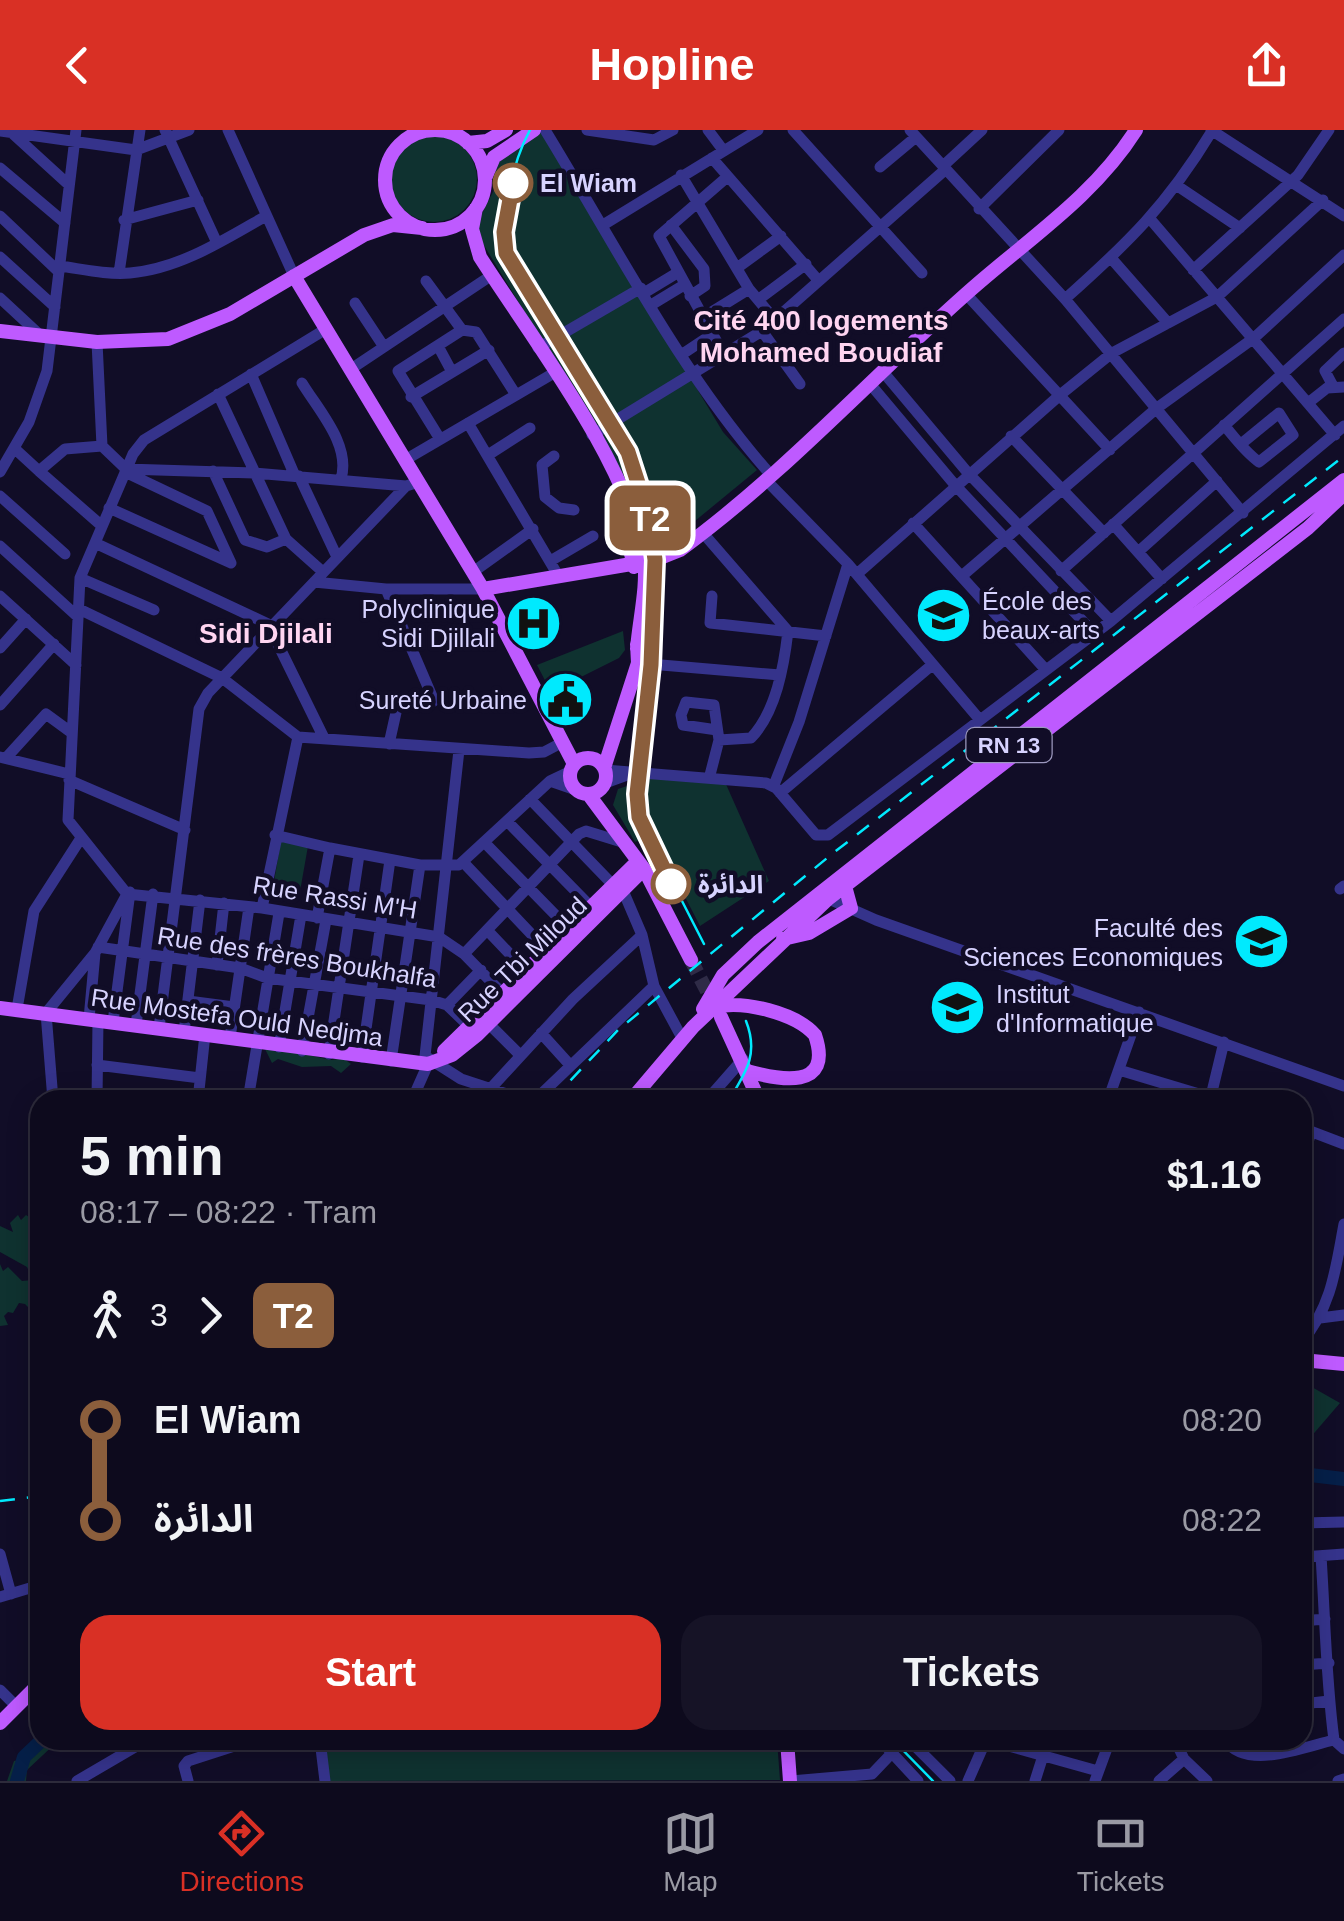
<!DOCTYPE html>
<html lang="en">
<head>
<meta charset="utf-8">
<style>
  :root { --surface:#0d0a1d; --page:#161326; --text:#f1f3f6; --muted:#9a9aa4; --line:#2d2b3b; --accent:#d93025 }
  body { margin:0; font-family:Helvetica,"Noto Sans Arabic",sans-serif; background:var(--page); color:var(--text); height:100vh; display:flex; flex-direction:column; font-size:38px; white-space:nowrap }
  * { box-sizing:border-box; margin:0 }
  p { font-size:32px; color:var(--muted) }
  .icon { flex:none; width:55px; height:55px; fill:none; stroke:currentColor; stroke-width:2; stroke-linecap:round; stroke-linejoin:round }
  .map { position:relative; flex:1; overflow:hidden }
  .sheet { position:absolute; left:30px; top:960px; width:1282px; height:660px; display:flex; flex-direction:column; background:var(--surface); border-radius:30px; box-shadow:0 5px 25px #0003,0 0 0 2px var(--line) }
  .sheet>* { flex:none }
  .badge { padding:0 20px; border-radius:15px; font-size:35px; line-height:65px }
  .map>.badge { position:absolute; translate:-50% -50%; box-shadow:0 0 0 5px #fff }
  .legs { display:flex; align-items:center; gap:15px; height:110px; padding:0 50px; font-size:32px }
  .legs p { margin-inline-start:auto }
  .head { display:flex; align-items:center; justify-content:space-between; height:170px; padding:0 50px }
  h1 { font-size:55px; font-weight:600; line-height:75px }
  .primary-button { display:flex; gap:20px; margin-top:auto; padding:20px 50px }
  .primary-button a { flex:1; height:115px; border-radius:30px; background:var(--accent); color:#fff; font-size:40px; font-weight:600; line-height:115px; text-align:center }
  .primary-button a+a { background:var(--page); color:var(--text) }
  ul { padding:0 50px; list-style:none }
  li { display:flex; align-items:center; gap:35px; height:100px; font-size:38px }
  li i { display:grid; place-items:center; width:15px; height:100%; margin:0 12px; background:currentColor }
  li i::after { content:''; width:25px; height:25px; margin:-12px; border:8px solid; border-radius:50%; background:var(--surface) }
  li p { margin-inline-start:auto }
  li:first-child i { background:linear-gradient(#0000 50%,currentColor 0) }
  li:last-child i { background:linear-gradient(currentColor 50%,#0000 0) }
  header { display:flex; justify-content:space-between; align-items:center; height:130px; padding:0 50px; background:var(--accent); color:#fff; font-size:45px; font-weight:600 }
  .dock { display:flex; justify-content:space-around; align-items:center; height:140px; border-top:2px solid var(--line); background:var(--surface); font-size:28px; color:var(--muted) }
  .dock a { display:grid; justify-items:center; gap:5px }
  .dock .on { color:var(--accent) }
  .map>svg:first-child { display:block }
  .green { fill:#0f3230 }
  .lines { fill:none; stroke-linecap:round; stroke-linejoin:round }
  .river { stroke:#051f48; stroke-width:14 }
  .major-tunnel { stroke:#2f2b47; stroke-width:14; stroke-dasharray:14 7; stroke-linecap:butt }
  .minor { stroke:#35338b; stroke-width:11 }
  .major { stroke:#be5aff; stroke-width:14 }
  .tram { stroke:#00eafe; stroke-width:2.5 }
  .rail { stroke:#00eafe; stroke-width:2.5; stroke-dasharray:15 12; stroke-linecap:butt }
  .line-1-casing { stroke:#fff; stroke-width:22 }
  .line-1 { stroke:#8b5e3c; stroke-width:15 }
  .stop-1-dot { fill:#fff; stroke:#8b5e3c; stroke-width:5 }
  .labels { text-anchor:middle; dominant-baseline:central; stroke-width:9; stroke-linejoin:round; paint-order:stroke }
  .shield { fill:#110d27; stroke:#9c98be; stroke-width:2.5 }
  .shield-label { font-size:22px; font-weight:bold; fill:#d7d3ff }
  .stop-label { font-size:25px; font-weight:bold; fill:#d7d3ff; stroke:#110d27; text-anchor:start }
  .poi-label { font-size:25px; fill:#d7d3ff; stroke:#110d27; text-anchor:end }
  .street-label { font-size:25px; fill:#d7d3ff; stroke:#110d27 }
  .neighbourhood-label { font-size:28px; font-weight:bold; fill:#ffd5f1; stroke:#110d27 }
</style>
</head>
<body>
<header><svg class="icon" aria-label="back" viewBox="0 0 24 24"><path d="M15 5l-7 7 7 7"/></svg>Hopline<svg class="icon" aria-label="share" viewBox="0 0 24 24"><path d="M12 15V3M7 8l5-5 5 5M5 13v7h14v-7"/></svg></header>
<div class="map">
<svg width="1344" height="1651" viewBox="0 0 1344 1651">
  <rect width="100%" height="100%" fill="#110d27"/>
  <!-- green -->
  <path class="green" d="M 541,0 L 723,302 L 757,340 L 667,414 L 645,409 L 544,214 L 474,99 L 495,58 L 495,34 Z
    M391 49a43 43 0 1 1 86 0a43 43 0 1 1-86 0Z
    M 623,501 L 625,520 L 619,528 L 551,562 L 537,535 Z
    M 643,648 L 725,652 L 769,751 L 700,796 L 650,699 Z
    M 633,654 L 642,709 L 635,712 L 613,675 L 618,659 Z
    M 281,711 L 308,716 L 299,767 L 272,763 Z
    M 272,918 L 276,922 L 281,919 L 331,930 L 343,928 L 351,934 L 341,943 L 331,936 L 302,937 L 278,929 L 272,933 L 265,919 Z
    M 18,1085 L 21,1090 L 26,1085 L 32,1089 L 40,1087 L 40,1204 L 37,1186 L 25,1174 L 19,1173 L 13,1183 L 8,1182 L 4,1186 L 8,1195 L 0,1196 L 0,1134 L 3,1141 L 8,1137 L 22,1151 L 33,1150 L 27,1137 L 0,1122 L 0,1096 L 13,1102 L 10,1093 Z
    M 1303,1252 L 1340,1273 L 1303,1316 Z
    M 40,1604 L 42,1612 L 59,1610 L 27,1640 L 26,1651 L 7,1651 L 14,1631 L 19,1630 L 18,1627 Z
    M 323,1610 L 777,1610 L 780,1650 L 328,1651 Z"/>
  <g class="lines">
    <!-- river -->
    <path class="river" d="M 848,970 L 862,970
      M 1302,1344 L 1344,1349
      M 17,1651 L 24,1627 L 42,1610"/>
    <!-- major-tunnel -->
    <path class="major-tunnel" d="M 691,830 L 713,873"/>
    <!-- minor -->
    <path class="minor" d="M 165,0 L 217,113
      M 228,0 L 294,146
      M 545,0 C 616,116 680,242 770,344
      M 587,0 L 654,10 L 673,0
      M 708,0 L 723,20
      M 793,0 L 922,143
      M 910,0 L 1065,169 L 1243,383
      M 1211,0 L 1344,86
      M 0,1 L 136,20 L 189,0
      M 12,3 L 69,55
      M 712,28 L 818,150
      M 943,36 L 982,0
      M 880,37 L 916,7
      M 0,38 L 65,93
      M 681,45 L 749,159 L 775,190
      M 1179,57 L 1240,98
      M 979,79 L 1059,0
      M 0,86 L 59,142
      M 124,90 L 198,70
      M 1151,90 L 1335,305
      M 603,95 L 758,0
      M 671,95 L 704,139 L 705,156 L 690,166
      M 0,127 L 55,177
      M 1111,128 L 1168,193
      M 60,136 C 82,139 107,145 130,143 C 179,139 224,110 266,86
      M 737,138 L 781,106
      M 1193,140 L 1298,45 L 1329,0
      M 119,143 L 140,0
      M 426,151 L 462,200 L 476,202 L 516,265
      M 644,163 L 677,143
      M 966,164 L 1110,320
      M 0,168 L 41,206
      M 759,169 L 806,134
      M 1065,169 C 1128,113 1168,74 1212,1
      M 355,173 L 384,217
      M 651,175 L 684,155
      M 702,188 L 749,159
      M 762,201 L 800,254
      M 97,212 L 102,316 L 126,339 L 254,343 L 406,356
      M 438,216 L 452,242
      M 538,218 L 641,158
      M 681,225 L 711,205
      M 724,225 L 659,106 L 726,48
      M 351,239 L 492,145
      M 884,243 L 968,343 L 1111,491
      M 251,244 L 295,346
      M 302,253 C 319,281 351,315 341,349
      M 871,255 L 955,355 L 1094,503
      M 1333,256 L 1325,241 L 1344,223
      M 218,264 L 286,409 L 323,442
      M 411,267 L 489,220
      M 1308,273 L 1327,258 L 1344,257
      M 468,293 L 559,447
      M 1224,295 C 1235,308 1245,322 1259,332 L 1293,305 L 1279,283 L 1241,314
      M 592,305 L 762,201 L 946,39
      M 1011,306 L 1104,403
      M 440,309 L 398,241 L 462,200
      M 14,318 L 39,341
      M 488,325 L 530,298
      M 554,326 L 542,335 L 545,367 L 559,378 L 574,380
      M 405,330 L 554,243
      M 213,341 L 245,410 L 267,417 L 286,409
      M 0,342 L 29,292 L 47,241 L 76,0
      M 299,346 L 337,427
      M 765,349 L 848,434 L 980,590
      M 0,366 L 65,424
      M 109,378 L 231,433 L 207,381 L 125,342
      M 913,393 L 1046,540
      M 1113,394 L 1162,449
      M 102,396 L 39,341 L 65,319 L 102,316
      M 703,403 L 788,501 C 784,536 776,582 751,608 L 719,610 L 710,645
      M 95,413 L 268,494 L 324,608
      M 0,416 L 78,487
      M 1138,422 L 1217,351
      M 552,430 L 593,406
      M 1061,441 L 1344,189
      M 473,442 L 533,399
      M 857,444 L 1060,265 L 1112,223 L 1217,167 L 1323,70
      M 963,445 L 1157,278 L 1254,208 L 1344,125
      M 80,448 L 154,480
      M 314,452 L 386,459 L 483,459
      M 386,459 L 434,571 L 397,578 L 389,614
      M 0,466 L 76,535
      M 712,466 L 710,493 L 826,506
      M 79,479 L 222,548 L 298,607 L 529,623 L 544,622 L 563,612
      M 0,518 L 26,489
      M 638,533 L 780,545
      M 0,575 L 54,514
      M 717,600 L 683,595 L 681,585 L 686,572 L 714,575 L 719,610
      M 459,620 L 425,926 L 461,949 L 525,970
      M 0,627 L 69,644
      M 6,628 L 46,584 L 72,603
      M 605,640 L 766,653 L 776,658 L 816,705 L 828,705 L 1111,491 L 1344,296
      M 571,641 L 550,651 L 576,660
      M 69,650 L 185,700
      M 605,653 L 627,645
      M 774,655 L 799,592 L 848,434
      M 780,663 L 932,535
      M 530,669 L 614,756
      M 507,691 L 596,782
      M 275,705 L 330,718
      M 486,714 L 574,804
      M 464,733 L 552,826
      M 1340,759 L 1344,756
      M 127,764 L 68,690 L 80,448 L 133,324 L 144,310 L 326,199
      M 127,764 L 262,778 L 439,807 L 464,824 L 506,867
      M 822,766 L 876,790 L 1344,956
      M 262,778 L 298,607
      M 317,788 L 330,718 L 420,735 L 459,735 L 550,651
      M 487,800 L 526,841
      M 98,817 L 240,838 L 267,848 L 431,870 L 447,875 L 473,900
      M 464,824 L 579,704 L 586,701 L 625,713
      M 217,835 L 224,773
      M 654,856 L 682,908
      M 188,871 L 234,877
      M 447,875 L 481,840
      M 17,879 L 34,781 L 81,708
      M 89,889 L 95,823
      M 113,892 L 130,762
      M 488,893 L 520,925
      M 136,895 L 153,764
      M 159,898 L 199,579 L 208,563 L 406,356 L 419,352
      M 184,902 L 200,770
      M 541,903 L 570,935
      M 230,908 L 249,777
      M 279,917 L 301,785
      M 302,921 L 326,790
      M 329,924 L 359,725
      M 362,927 L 390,730
      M 391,931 L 420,735
      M 97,935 L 200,948
      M 1119,940 L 1219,970
      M 492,957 L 573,869 L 642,805
      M 53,970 L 46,883 L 95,823 L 127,764
      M 97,970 L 98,890
      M 198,970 L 205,904
      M 248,970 L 279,783
      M 412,970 L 428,934
      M 535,970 L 654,856 L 642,805 L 621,756
      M 707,970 L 743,929
      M 1108,970 L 1139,882
      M 1210,970 L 1224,912
      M 1302,998 L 1344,1014
      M 1302,1035 L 1311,1001
      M 1320,1188 L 1344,1185
      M 1302,1211 C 1332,1177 1336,1136 1344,1094
      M 1302,1393 L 1344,1392
      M 0,1424 L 11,1464
      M 1321,1426 C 1325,1487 1326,1550 1334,1610 L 1344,1619
      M 1302,1427 L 1344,1424
      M 0,1467 L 40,1455
      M 1302,1491 L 1325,1489
      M 1302,1535 L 1329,1533
      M 0,1560 L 15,1575
      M 1302,1574 L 1329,1571
      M 320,1610 L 325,1651
      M 880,1610 L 918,1651
      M 909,1610 L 950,1651
      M 987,1610 L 1098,1641
      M 1175,1610 L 1184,1629 L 1207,1651
      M 1225,1610 C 1247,1641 1303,1617 1334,1610
      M 77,1651 L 147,1610
      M 188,1651 L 184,1636 L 188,1631 L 253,1610
      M 791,1651 L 872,1644 L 892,1623
      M 968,1651 L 986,1610
      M 1035,1651 L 1048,1610
      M 1095,1651 L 1110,1610
      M 1159,1651 L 1184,1629
      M 1338,1651 L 1344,1649"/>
    <!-- major -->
    <path class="major" d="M385 50a50 50 0 1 1 100 0a50 50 0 1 1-100 0Z
      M 468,13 L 487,11 L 506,0
      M 486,46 L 494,27 L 534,0
      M 476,78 L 472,99 L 480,127 C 533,210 628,332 644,428 C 648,456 639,491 637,519
      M 294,146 L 483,459 L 574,634
      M 0,201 L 97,212 L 168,209 L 230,184 L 364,105 L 393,95 L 422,98
      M 619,370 L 634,437
      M 483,459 L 655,430 L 680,420 C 783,345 870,249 966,164 C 1025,111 1093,68 1136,0
      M570 646a18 18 0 1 1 36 0a18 18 0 1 1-36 0Z
      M 604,638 L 638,533 L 637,514
      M 589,665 L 644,739 L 691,830
      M 783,809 L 809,803 L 851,778 L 845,756
      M 715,877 C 743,870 796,883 815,905 C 834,961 779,950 747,941
      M 0,878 L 428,934 L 452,925 L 477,905 L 644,739
      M 703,879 L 723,845 L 758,812 L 1344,350
      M 721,887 L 759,970
      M 444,921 L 638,731
      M 631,970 L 693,897 L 828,769 L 1308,398 L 1344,364
      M 1302,1230 L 1344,1234
      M 0,1593 L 40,1553
      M 787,1610 L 790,1651"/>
    <!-- tram -->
    <path class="tram" d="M 530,0 C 512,33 501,86 506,123 L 628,322 L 651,390 L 655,430 L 651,535 L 638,644 L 639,687 L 704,814
      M 729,970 C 746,942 759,924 746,891
      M 893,1610 L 933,1651"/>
    <!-- rail -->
    <path class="rail" d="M 552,970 L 618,900 L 832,724 L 1344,326
      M 0,1371 L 40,1366"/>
  </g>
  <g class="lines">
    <defs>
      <path id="line-1" d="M 513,53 L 504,102 L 506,123 L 628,322 L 650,390 L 655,430 L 651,535 L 637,664 L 639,687 L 671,754"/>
    </defs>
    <!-- line-1 casing -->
    <use href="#line-1" class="line-1-casing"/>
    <!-- line-1 -->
    <use href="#line-1" class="line-1"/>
  </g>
  <!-- icons -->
  <defs>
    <symbol id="university-disc" viewBox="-11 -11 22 22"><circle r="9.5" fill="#00eafe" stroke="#110d27"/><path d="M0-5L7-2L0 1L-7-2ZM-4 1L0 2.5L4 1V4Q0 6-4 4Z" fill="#111"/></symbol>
    <symbol id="hospital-disc" viewBox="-11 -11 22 22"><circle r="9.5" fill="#00eafe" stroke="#110d27"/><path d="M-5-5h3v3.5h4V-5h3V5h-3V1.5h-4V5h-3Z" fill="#111"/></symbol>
    <symbol id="civic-disc" viewBox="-11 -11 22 22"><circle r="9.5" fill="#00eafe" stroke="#110d27"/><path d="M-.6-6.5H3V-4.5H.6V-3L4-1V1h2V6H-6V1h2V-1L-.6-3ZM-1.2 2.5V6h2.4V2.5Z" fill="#111"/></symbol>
  </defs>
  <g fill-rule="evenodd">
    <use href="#university-disc" x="912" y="454" width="63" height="63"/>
    <use href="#hospital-disc" x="502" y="462" width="63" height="63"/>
    <use href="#civic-disc" x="534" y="538" width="63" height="63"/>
    <use href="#university-disc" x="1230" y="780" width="63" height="63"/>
    <use href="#university-disc" x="926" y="846" width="63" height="63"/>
  </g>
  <!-- markers -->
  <g class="stop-1-dot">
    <circle cx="513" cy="53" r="18"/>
    <circle cx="671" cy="754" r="18"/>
  </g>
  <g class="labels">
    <!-- shield labels -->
    <rect class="shield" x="966.5" y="598" width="85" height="34" rx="8"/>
    <g class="shield-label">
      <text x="1009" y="615">RN 13</text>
    </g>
    <!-- stop labels -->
    <g class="stop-label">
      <text x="540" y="53">El Wiam</text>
      <text x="698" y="754">الدائرة</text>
    </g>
    <!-- poi labels -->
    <g class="poi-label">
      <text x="982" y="471" text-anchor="start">École des<tspan x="982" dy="29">beaux-arts</tspan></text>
      <text x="495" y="479">Polyclinique<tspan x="495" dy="29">Sidi Djillali</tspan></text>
      <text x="527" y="570">Sureté Urbaine</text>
      <text x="1223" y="798">Faculté des<tspan x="1223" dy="29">Sciences Economiques</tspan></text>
      <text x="996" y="864" text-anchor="start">Institut<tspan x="996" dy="29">d'Informatique</tspan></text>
    </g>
    <!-- street labels -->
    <g class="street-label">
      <text transform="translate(335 767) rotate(9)">Rue Rassi M'H</text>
      <text transform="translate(297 827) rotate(9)">Rue des frères Boukhalfa</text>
      <text transform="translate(522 829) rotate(-44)">Rue Tbi Miloud</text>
      <text transform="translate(237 887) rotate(8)">Rue Mostefa Ould Nedjma</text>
    </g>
    <!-- neighbourhood labels -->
    <g class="neighbourhood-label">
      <text x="821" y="190">Cité 400 logements<tspan x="821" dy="32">Mohamed Boudiaf</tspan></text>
      <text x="266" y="503">Sidi Djilali</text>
    </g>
  </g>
</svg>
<b class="badge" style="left:650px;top:388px;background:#8b5e3c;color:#fff">T2</b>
<section class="sheet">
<div class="head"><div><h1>5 min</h1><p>08:17 – 08:22 · Tram</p></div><b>$1.16</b></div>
<div class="legs"><svg class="icon" aria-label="walk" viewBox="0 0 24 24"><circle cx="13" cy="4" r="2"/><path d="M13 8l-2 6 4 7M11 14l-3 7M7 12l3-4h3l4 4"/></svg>3<svg class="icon" aria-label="forward" viewBox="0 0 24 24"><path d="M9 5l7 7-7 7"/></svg><b class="badge" style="background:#8b5e3c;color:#fff">T2</b></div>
<ul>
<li><i style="color:#8b5e3c"></i><b>El Wiam</b><p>08:20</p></li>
<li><i style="color:#8b5e3c"></i><b>الدائرة</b><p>08:22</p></li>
</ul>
<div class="primary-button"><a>Start</a><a>Tickets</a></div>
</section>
</div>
<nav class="dock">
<a class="on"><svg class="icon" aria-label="directions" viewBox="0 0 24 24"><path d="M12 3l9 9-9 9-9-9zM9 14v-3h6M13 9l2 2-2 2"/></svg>Directions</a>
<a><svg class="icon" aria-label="map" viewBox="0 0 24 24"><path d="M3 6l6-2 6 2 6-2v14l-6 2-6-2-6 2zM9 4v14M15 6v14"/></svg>Map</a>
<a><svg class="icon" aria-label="tickets" viewBox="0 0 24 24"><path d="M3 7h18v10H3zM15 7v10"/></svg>Tickets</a>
</nav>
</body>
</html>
